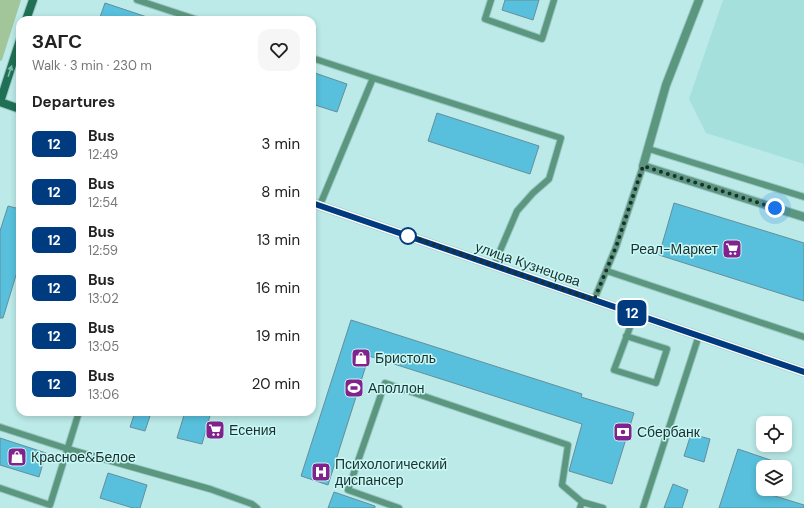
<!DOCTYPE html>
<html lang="en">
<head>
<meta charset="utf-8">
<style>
  :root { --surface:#fff; --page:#f6f6f6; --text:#222; --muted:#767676 }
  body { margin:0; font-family:"DM Sans",sans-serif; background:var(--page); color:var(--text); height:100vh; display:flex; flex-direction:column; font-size:15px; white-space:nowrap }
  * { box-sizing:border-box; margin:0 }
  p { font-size:13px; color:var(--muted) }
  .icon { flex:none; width:22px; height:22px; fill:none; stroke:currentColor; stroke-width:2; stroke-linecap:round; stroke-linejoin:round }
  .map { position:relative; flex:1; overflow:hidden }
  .drawer { position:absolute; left:16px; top:16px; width:300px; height:400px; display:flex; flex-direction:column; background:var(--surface); border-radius:12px; box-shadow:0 2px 6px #0003 }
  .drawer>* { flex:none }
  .badge { padding:0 8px; border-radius:6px; font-size:14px; line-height:26px }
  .tools { position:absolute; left:756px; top:416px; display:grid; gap:8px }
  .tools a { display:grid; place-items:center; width:36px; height:36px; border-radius:8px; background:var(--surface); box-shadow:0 2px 6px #0003; font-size:20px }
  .you { position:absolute; width:20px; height:20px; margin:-10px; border:3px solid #fff; border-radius:50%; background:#1a73e8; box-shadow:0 0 0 6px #1a73e833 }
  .map>.badge { position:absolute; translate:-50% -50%; box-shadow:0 0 0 2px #fff }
  h2 { padding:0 16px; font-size:15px; line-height:36px }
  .round { display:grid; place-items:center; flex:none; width:42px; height:42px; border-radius:12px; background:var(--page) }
  .headline { display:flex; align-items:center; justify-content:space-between; height:68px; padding:0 16px }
  h1 { font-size:19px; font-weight:700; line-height:30px }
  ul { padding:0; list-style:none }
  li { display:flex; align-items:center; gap:12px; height:48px; padding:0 16px }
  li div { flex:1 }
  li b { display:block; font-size:15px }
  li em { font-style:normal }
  li .badge { min-width:44px; font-weight:700; text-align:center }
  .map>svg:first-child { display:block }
  .built { fill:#a6e0dd }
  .green { fill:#a2c69a }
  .building { fill:#58c0dc; stroke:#658e9a }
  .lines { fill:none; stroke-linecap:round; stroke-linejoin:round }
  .lane-casing { stroke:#9bc5c3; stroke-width:8 }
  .street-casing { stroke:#9bc5c3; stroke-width:10 }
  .secondary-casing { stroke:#9bc5c3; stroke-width:10 }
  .lane { stroke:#5b977f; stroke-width:6 }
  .street { stroke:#5b977f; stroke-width:8 }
  .secondary { stroke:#1f7054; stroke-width:8 }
  .oneway { fill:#7cbbad }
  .line-casing { stroke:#fff; stroke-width:9 }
  .line { stroke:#003b80; stroke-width:6 }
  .walk { stroke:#1c2f2e; stroke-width:4; stroke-dasharray:0 7.2 }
  .stop-dot { fill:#fff; stroke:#003b80; stroke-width:2 }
  .labels { text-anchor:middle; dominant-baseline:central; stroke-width:3; stroke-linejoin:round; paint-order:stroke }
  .poi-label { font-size:14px; fill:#1c2f2e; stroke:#c8f8f5; text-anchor:start }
  .street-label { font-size:14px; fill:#1c2f2e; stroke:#c8f8f5 }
</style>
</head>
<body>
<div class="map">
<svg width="804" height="508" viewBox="0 0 804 508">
  <rect width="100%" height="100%" fill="#bbeae8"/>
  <!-- built -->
  <path class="built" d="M 723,0 L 804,0 L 804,164 L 706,133 L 689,99 Z"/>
  <!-- green -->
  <path class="green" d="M 0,0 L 21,0 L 2,60 L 0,61 Z"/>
  <!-- building -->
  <path class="building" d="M 505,0 L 539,0 L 533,20 L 502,10 Z
    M 105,3 L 150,18 L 150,20 L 99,20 Z
    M 312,72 L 347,84 L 337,112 L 312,104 Z
    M 437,113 L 539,146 L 530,174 L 428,141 Z
    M 674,203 L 804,243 L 804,301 L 659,255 Z
    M 8,206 L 20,209 L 20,262 L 3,318 L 0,318 L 0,231 Z
    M 351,320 L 582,394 L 581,397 L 634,413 L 612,484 L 569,471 L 582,424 L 369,356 L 328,485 L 301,476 Z
    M 135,412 L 150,416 L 145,431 L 130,427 Z
    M 185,412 L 211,412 L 202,444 L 177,438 Z
    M 691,434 L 710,439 L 704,462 L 684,456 Z
    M 0,438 L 46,453 L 39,477 L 0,465 Z
    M 738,449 L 785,465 L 785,467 L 763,467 L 763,489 L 766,489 L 765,493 L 804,505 L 804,508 L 719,508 Z
    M 108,473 L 147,485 L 140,508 L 133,508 L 100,498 Z
    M 673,484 L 688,490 L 682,508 L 664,508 Z
    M 334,492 L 375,506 L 375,508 L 328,508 Z"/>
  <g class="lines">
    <defs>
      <path id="lane" d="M 137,0 L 198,20
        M 491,0 L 485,19 L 542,39 L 554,0
        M 312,58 L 373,78
        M 649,149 L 804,197
        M 320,205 L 373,78 L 561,138 L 549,179 L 533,193 L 517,211 L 494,265
        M 607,271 L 804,337
        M 594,300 L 616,247 L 643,166
        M 626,336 L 667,349 L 656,383 L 614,370 L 635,314
        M 0,427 L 68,449 L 210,489 L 252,504 L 257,508
        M 0,488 L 50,505 L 79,412
        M 399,508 L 348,490 L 385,383 L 568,445 L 562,485 L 582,502
        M 580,508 L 582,502 L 603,508
        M 643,508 L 699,335"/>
      <path id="street" d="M 699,0 L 666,85 L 643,166 L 804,217"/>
      <path id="secondary" d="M 26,20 L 33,0
        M 20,40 L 0,102 L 20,109
        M 312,203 L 804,372"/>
    </defs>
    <!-- lane casing -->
    <use href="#lane" class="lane-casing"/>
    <!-- street casing -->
    <use href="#street" class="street-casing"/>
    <!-- secondary casing -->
    <use href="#secondary" class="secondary-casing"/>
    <!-- lane -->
    <use href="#lane" class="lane"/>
    <!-- street -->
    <use href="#street" class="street"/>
    <!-- secondary -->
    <use href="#secondary" class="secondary"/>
  </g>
  <!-- one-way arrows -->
  <defs><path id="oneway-solid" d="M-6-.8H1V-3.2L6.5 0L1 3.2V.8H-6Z"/></defs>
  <use class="oneway" href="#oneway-solid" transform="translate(10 71) rotate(-72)"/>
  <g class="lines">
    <defs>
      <path id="line" d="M 312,203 L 804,372"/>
    </defs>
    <!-- line casing -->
    <use href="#line" class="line-casing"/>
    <!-- line -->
    <use href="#line" class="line"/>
    <!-- walk -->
    <path class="walk" d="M 408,236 L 404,234 L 594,300 L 616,247 L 643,166 L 775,208"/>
  </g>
  <!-- icons -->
  <defs>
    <symbol id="supermarket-square" viewBox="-11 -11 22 22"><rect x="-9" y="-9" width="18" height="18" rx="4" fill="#82238d" stroke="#c8f8f5"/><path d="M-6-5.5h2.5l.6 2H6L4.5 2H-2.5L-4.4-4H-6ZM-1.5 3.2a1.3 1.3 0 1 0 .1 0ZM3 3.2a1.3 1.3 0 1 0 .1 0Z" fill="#fff"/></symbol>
    <symbol id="shop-square" viewBox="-11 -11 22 22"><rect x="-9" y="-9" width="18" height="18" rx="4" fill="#82238d" stroke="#c8f8f5"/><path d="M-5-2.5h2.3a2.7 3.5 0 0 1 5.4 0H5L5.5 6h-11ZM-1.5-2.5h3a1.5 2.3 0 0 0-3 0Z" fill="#fff"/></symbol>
    <symbol id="stadium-square" viewBox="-11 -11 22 22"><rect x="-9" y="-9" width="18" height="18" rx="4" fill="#82238d" stroke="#c8f8f5"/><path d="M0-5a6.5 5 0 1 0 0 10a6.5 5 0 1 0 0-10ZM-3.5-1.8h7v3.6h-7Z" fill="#fff"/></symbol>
    <symbol id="bank-square" viewBox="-11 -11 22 22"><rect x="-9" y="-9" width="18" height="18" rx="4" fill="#82238d" stroke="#c8f8f5"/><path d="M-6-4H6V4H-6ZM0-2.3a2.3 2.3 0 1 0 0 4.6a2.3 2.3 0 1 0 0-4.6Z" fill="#fff"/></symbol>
    <symbol id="hospital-square" viewBox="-11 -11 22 22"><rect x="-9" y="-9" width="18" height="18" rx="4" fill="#82238d" stroke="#c8f8f5"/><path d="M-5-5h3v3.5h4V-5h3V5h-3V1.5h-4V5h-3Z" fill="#fff"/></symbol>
  </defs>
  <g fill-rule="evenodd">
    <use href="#supermarket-square" x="721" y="238" width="22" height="22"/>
    <use href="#shop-square" x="350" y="347" width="22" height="22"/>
    <use href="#stadium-square" x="343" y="377" width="22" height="22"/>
    <use href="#supermarket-square" x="204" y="419" width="22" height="22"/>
    <use href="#bank-square" x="612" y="421" width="22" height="22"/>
    <use href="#shop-square" x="6" y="446" width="22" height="22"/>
    <use href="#hospital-square" x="310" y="461" width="22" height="22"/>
  </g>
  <!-- markers -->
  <circle class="stop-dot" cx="408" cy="236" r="8"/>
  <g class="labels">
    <!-- poi labels -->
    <g class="poi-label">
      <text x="718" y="249" text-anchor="end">Реал-Маркет</text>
      <text x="375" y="358">Бристоль</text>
      <text x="368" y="388">Аполлон</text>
      <text x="229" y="430">Есения</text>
      <text x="637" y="432">Сбербанк</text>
      <text x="31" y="457">Красное&amp;Белое</text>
      <text x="335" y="464">Психологический<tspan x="335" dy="16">диспансер</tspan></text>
    </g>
    <!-- street labels -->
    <g class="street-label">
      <text transform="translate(528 264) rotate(19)">улица Кузнецова</text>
    </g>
  </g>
</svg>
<div class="tools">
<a><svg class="icon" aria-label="locate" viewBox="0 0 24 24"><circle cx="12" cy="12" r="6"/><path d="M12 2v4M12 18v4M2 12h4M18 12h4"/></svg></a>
<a><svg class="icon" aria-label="layers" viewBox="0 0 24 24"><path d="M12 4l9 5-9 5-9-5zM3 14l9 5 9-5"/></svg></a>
</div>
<div class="you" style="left:775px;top:208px"></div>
<b class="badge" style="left:632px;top:313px;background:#003b80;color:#fff">12</b>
<section class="drawer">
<div class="headline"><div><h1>ЗАГС</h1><p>Walk · 3 min · 230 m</p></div><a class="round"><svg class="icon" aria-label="heart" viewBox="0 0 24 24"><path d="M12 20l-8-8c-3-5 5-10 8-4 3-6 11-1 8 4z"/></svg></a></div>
<h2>Departures</h2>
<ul>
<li><span class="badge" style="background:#003b80;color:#fff">12</span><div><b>Bus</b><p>12:49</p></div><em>3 min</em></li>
<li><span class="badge" style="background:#003b80;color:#fff">12</span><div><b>Bus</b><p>12:54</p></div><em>8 min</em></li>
<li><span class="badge" style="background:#003b80;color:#fff">12</span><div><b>Bus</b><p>12:59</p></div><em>13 min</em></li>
<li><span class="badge" style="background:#003b80;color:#fff">12</span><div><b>Bus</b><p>13:02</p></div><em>16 min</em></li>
<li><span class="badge" style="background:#003b80;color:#fff">12</span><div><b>Bus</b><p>13:05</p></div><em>19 min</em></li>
<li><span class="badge" style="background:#003b80;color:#fff">12</span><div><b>Bus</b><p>13:06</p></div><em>20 min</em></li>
</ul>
</section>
</div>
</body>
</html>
